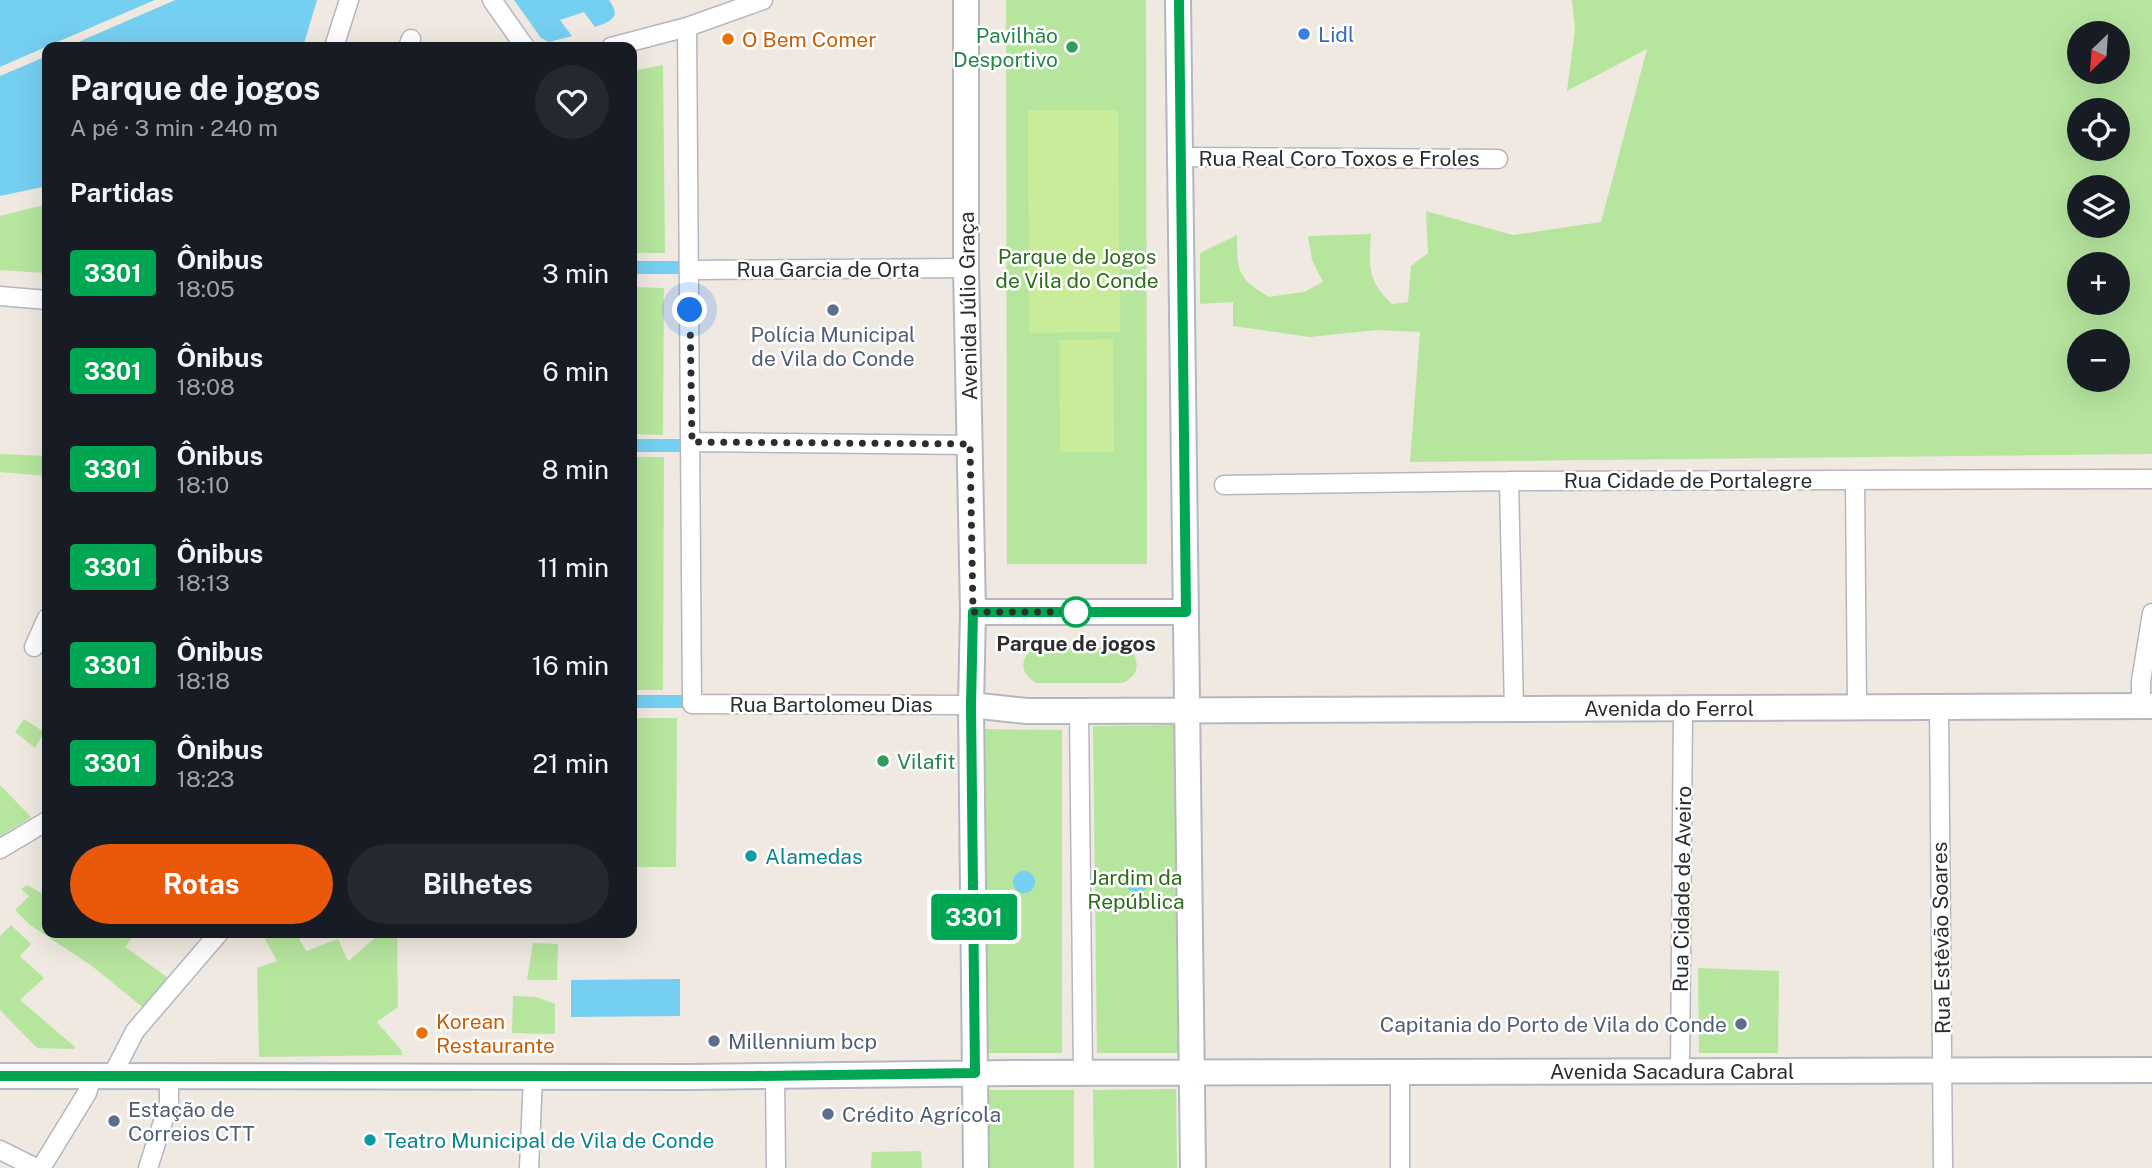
<!DOCTYPE html>
<html lang="pt">
<head>
<meta charset="utf-8">
<style>
  :root { --surface:#171b24; --page:#242831; --text:#f1f3f6; --muted:#9ea1a6; --accent:#ea580c }
  body { margin:0; font-family:"Public Sans",sans-serif; background:var(--page); color:var(--text); height:100vh; display:flex; flex-direction:column; font-size:26px; white-space:nowrap }
  * { box-sizing:border-box; margin:0 }
  p { font-size:23px; color:var(--muted) }
  .icon { flex:none; width:38px; height:38px; fill:none; stroke:currentColor; stroke-width:2; stroke-linecap:round; stroke-linejoin:round }
  .map { position:relative; flex:1; overflow:hidden }
  .side { position:absolute; left:42px; top:42px; width:595px; height:896px; display:flex; flex-direction:column; background:var(--surface); border-radius:14px; box-shadow:0 7px 28px #0002 }
  .side>* { flex:none }
  .badge { padding:0 14px; border-radius:5px; font-size:24px; line-height:46px }
  .needle { width:46px; rotate:205deg }
  .tools { position:absolute; left:2067px; top:21px; display:grid; gap:14px }
  .tools a { display:grid; place-items:center; width:63px; height:63px; border-radius:50%; background:var(--surface); box-shadow:0 7px 28px #0002; font-size:35px }
  .you { position:absolute; width:35px; height:35px; margin:-18px; border:5px solid #fff; border-radius:50%; background:#1a73e8; box-shadow:0 0 0 10px #1a73e833 }
  .map>.badge { position:absolute; translate:-50% -50%; box-shadow:0 0 0 4px #fff }
  h2 { padding:0 28px; font-size:26px; line-height:63px }
  .round { display:grid; place-items:center; flex:none; width:74px; height:74px; border-radius:37px; background:var(--page) }
  .overview { display:flex; align-items:center; justify-content:space-between; height:119px; padding:0 28px }
  h1 { font-size:33px; font-weight:700; line-height:52px }
  .button { display:flex; gap:14px; margin-top:auto; padding:14px 28px }
  .button a { flex:1; height:80px; border-radius:42px; background:var(--accent); color:#fff; font-size:28px; font-weight:700; line-height:80px; text-align:center }
  .button a+a { background:var(--page); color:var(--text) }
  ul { padding:0; list-style:none }
  li { display:flex; align-items:center; gap:21px; height:98px; padding:0 28px }
  li div { flex:1 }
  li b { display:block; font-size:26px }
  li em { font-style:normal }
  li .badge { min-width:77px; font-weight:700; text-align:center }
  .map>svg:first-child { display:block }
  .green { fill:#b6e59e; fill-rule:evenodd }
  .pitch { fill:#c9ec9a }
  .water { fill:#75cff0 }
  .pier { fill:#efe9e1 }
  .lines { fill:none; stroke-linecap:round; stroke-linejoin:round }
  .street-casing { stroke:#b4b7c1; stroke-width:21 }
  .secondary-casing { stroke:#b4b7c1; stroke-width:28 }
  .street { stroke:#fff; stroke-width:18 }
  .secondary { stroke:#fff; stroke-width:24 }
  .line-casing { stroke:#fff; stroke-width:16 }
  .line { stroke:#00a651; stroke-width:10 }
  .walk { stroke:#2e2e2e; stroke-width:7; stroke-dasharray:0 12.6 }
  .shop-dot { fill:#3f7fe0; stroke:#fff; stroke-width:2.5 }
  .food-dot { fill:#e8710a; stroke:#fff; stroke-width:2.5 }
  .leisure-dot { fill:#2e9e5b; stroke:#fff; stroke-width:2.5 }
  .service-dot { fill:#5c6f8a; stroke:#fff; stroke-width:2.5 }
  .stop-dot { fill:#fff; stroke:#00a651; stroke-width:3.5 }
  .culture-dot { fill:#0f9aa8; stroke:#fff; stroke-width:2.5 }
  .labels { text-anchor:middle; dominant-baseline:central; stroke-width:5; stroke-linejoin:round; paint-order:stroke }
  .shop-label { font-size:21px; fill:#366cbe; stroke:#fff; text-anchor:start }
  .leisure-label { font-size:21px; fill:#27864d; stroke:#fff; text-anchor:end }
  .food-label { font-size:21px; fill:#c56008; stroke:#fff; text-anchor:start }
  .street-label { font-size:21px; fill:#2e2e2e; stroke:#fff }
  .park-label { font-size:21px; fill:#2c6e1b; stroke:#fff }
  .service-label { font-size:21px; fill:#4e5e75; stroke:#fff; text-anchor:start }
  .stop-label { font-size:21px; font-weight:bold; fill:#2e2e2e; stroke:#fff }
  .culture-label { font-size:21px; fill:#0d838f; stroke:#fff; text-anchor:start }
</style>
</head>
<body>
<div class="map">
<svg width="2152" height="1168" viewBox="0 0 2152 1168">
  <rect width="100%" height="100%" fill="#efe9e1"/>
  <!-- green -->
  <path class="green" d="M 1006,0 L 1146,0 L 1147,564 L 1007,564 Z
    M 1572,0 L 2152,0 L 2152,454 L 1410,462 L 1420,332 L 1377,330 L 1310,337 L 1233,326 L 1233,302 L 1200,304 L 1200,253 L 1237,235 C 1237,271 1237,278 1269,297 L 1304,292 L 1323,282 L 1312,260 L 1308,236 L 1371,234 C 1369,266 1367,281 1392,304 L 1408,302 L 1411,266 L 1428,253 L 1426,211 L 1513,235 L 1601,222 L 1647,49 L 1567,91 L 1575,30 ZM 2079,33 L 2118,33 L 2118,72 L 2079,72 ZM 2079,110 L 2118,110 L 2118,149 L 2079,149 ZM 2079,187 L 2118,187 L 2118,226 L 2079,226 ZM 2079,264 L 2118,264 L 2118,303 L 2079,303 ZM 2079,341 L 2118,341 L 2118,380 L 2079,380 Z
    M 663,65 L 665,253 L 632,253 L 632,71 Z
    M 47,204 L 47,247 L 44,273 L 0,270 L 0,216 Z
    M 632,287 L 664,288 L 663,435 L 632,434 Z
    M 0,454 L 47,456 L 47,476 L 0,472 Z
    M 632,457 L 664,457 L 663,690 L 632,690 Z
    M 1034,648 L 1118,648 L 1134,654 C 1140,669 1136,677 1122,683 L 1036,683 C 1020,674 1019,659 1034,648 Z
    M 632,718 L 677,718 L 676,867 L 632,867 Z
    M 24,719 L 44,732 L 35,748 L 15,732 Z
    M 1174,725 L 1178,1053 L 1097,1053 L 1093,726 Z
    M 979,729 L 1062,730 L 1062,1053 L 978,1053 Z
    M 0,785 L 31,817 L 0,837 Z
    M 27,885 L 47,896 L 47,933 L 135,933 L 125,947 L 171,980 L 146,1010 L 92,966 L 30,925 L 15,910 L 29,896 L 21,889 Z
    M 11,925 L 31,944 L 20,956 L 44,978 L 20,1000 L 75,1047 L 74,1049 L 37,1048 L 0,1010 L 0,936 Z
    M 272,933 L 296,933 L 306,951 L 338,939 L 348,961 L 376,937 L 374,933 L 397,933 L 398,1007 L 377,1022 L 401,1050 L 402,1055 L 259,1057 L 257,968 L 277,961 L 265,939 Z
    M 533,943 L 558,944 L 557,980 L 527,980 Z
    M 1698,968 L 1779,971 L 1778,1053 L 1699,1053 Z
    M 513,996 L 536,997 L 555,1004 L 555,1034 L 512,1033 Z
    M 1176,1089 L 1177,1168 L 1094,1168 L 1093,1090 Z
    M 989,1090 L 1074,1090 L 1074,1168 L 988,1168 Z
    M 921,1151 L 922,1168 L 871,1168 L 872,1152 Z"/>
  <!-- pitch -->
  <path class="pitch" d="M 1028,110 L 1118,110 L 1120,332 L 1029,333 Z
    M 1113,339 L 1114,452 L 1060,452 L 1059,340 Z"/>
  <!-- water -->
  <path class="water" d="M 0,0 L 155,0 L 0,67 Z
    M 175,0 L 317,0 L 303,47 L 67,47 Z
    M 514,0 L 609,0 C 622,18 611,21 595,27 L 584,12 L 560,20 L 572,36 L 549,42 L 541,38 Z
    M 47,56 L 47,186 L 0,196 L 0,76 Z
    M 632,261 L 681,261 L 681,274 L 632,274 Z
    M 632,439 L 683,439 L 684,452 L 632,452 Z
    M 632,695 L 682,695 L 682,708 L 632,708 Z
    M1126 882a11 11 0 1 1 22 0a11 11 0 1 1-22 0Z
    M1013 882a11 11 0 1 1 22 0a11 11 0 1 1-22 0Z
    M 680,979 L 680,1016 L 571,1017 L 571,980 Z"/>
  <!-- pier -->
  <path class="pier" d="M 155,0 L 158,0 L 156,3 L 55,47 L 47,47 L 47,51 L 0,71 L 0,67 Z
    M 166,0 L 175,0 L 63,47 L 65,44 Z"/>
  <g class="lines">
    <defs>
      <path id="street" d="M 492,0 L 525,47
        M 687,27 L 692,704 L 971,705
        M 334,47 L 349,0
        M 408,47 L 411,39
        M 611,47 L 687,27 L 763,0
        M 1180,157 L 1498,159
        M 690,270 L 966,268
        M 0,296 L 47,300
        M 692,442 L 970,445
        M 1855,480 L 1857,708
        M 1509,481 L 1514,709
        M 1224,485 L 1509,481 L 2152,479
        M 34,647 L 47,618
        M 1939,707 L 1943,1168
        M 2141,707 L 2141,681 L 2152,613
        M 1079,711 L 1083,1073
        M 0,849 L 47,821
        M 1680,1071 L 1683,708
        M 1400,1073 L 1400,1168
        M 112,1076 L 135,1031 L 219,933
        M 775,1076 L 776,1168
        M 0,1150 L 36,1168
        M 41,1168 L 87,1093 L 92,1076
        M 148,1168 L 169,1103 L 169,1076
        M 529,1168 L 533,1076"/>
      <path id="secondary" d="M 966,0 L 966,268 L 973,612 L 971,705 L 976,1168
        M 1178,0 L 1193,1168
        M 973,612 L 1186,612
        M 971,705 L 1026,711 L 1079,711 L 2152,706
        M 0,1076 L 689,1077 L 1012,1073 L 2152,1070"/>
    </defs>
    <!-- street casing -->
    <use href="#street" class="street-casing"/>
    <!-- secondary casing -->
    <use href="#secondary" class="secondary-casing"/>
    <!-- street -->
    <use href="#street" class="street"/>
    <!-- secondary -->
    <use href="#secondary" class="secondary"/>
  </g>
  <g class="lines">
    <defs>
      <path id="line" d="M 0,1076 L 754,1076 L 975,1073 L 971,705 L 973,612 L 1186,612 L 1179,0"/>
    </defs>
    <!-- line casing -->
    <use href="#line" class="line-casing"/>
    <!-- line -->
    <use href="#line" class="line"/>
    <!-- walk -->
    <path class="walk" d="M 690,310 L 692,442 L 970,444 L 973,612 L 1079,612 L 1076,612"/>
  </g>
  <!-- markers -->
  <circle class="shop-dot" cx="1304" cy="34" r="7"/>
  <g class="food-dot">
    <circle cx="728" cy="39" r="7"/>
    <circle cx="422" cy="1033" r="7"/>
  </g>
  <g class="leisure-dot">
    <circle cx="1072" cy="47" r="7"/>
    <circle cx="883" cy="761" r="7"/>
  </g>
  <g class="service-dot">
    <circle cx="833" cy="310" r="7"/>
    <circle cx="1741" cy="1024" r="7"/>
    <circle cx="714" cy="1041" r="7"/>
    <circle cx="828" cy="1114" r="7"/>
    <circle cx="114" cy="1121" r="7"/>
  </g>
  <circle class="stop-dot" cx="1076" cy="612" r="14"/>
  <g class="culture-dot">
    <circle cx="751" cy="856" r="7"/>
    <circle cx="370" cy="1140" r="7"/>
  </g>
  <g class="labels">
    <!-- shop labels -->
    <g class="shop-label">
      <text x="1318" y="34">Lidl</text>
    </g>
    <!-- leisure labels -->
    <g class="leisure-label">
      <text x="1058" y="35">Pavilhão<tspan x="1058" dy="24">Desportivo</tspan></text>
      <text x="897" y="761" text-anchor="start">Vilafit</text>
    </g>
    <!-- food labels -->
    <g class="food-label">
      <text x="742" y="39">O Bem Comer</text>
      <text x="436" y="1021">Korean<tspan x="436" dy="24">Restaurante</tspan></text>
    </g>
    <!-- street labels -->
    <g class="street-label">
      <text x="1339" y="158">Rua Real Coro Toxos e Froles</text>
      <text x="828" y="269">Rua Garcia de Orta</text>
      <text transform="translate(968 306) rotate(-91)">Avenida Júlio Graça</text>
      <text x="1688" y="480">Rua Cidade de Portalegre</text>
      <text x="831" y="704">Rua Bartolomeu Dias</text>
      <text x="1669" y="708">Avenida do Ferrol</text>
      <text transform="translate(1682 889) rotate(-89)">Rua Cidade de Aveiro</text>
      <text transform="translate(1941 938) rotate(-91)">Rua Estêvão Soares</text>
      <text x="1672" y="1071">Avenida Sacadura Cabral</text>
    </g>
    <!-- park labels -->
    <g class="park-label">
      <text x="1077" y="256">Parque de Jogos<tspan x="1077" dy="24">de Vila do Conde</tspan></text>
      <text x="1136" y="877">Jardim da<tspan x="1136" dy="24">República</tspan></text>
    </g>
    <!-- service labels -->
    <g class="service-label">
      <text x="833" y="334" text-anchor="middle">Polícia Municipal<tspan x="833" dy="24">de Vila do Conde</tspan></text>
      <text x="1727" y="1024" text-anchor="end">Capitania do Porto de Vila do Conde</text>
      <text x="728" y="1041">Millennium bcp</text>
      <text x="128" y="1109">Estação de<tspan x="128" dy="24">Correios CTT</tspan></text>
      <text x="842" y="1114">Crédito Agrícola</text>
    </g>
    <!-- stop labels -->
    <g class="stop-label">
      <text x="1076" y="643">Parque de jogos</text>
    </g>
    <!-- culture labels -->
    <g class="culture-label">
      <text x="765" y="856">Alamedas</text>
      <text x="384" y="1140">Teatro Municipal de Vila de Conde</text>
    </g>
  </g>
</svg>
<div class="tools">
<a><svg class="needle" viewBox="-14 -14 28 28"><path d="M0-13l5 13h-10z" fill="#e53935"/><path d="M0 13l5-13h-10z" fill="#9ea1a6"/></svg></a>
<a><svg class="icon" aria-label="locate" viewBox="0 0 24 24"><circle cx="12" cy="12" r="6"/><path d="M12 2v4M12 18v4M2 12h4M18 12h4"/></svg></a>
<a><svg class="icon" aria-label="layers" viewBox="0 0 24 24"><path d="M12 4l9 5-9 5-9-5zM3 14l9 5 9-5"/></svg></a>
<a>+</a>
<a>−</a>
</div>
<div class="you" style="left:690px;top:310px"></div>
<b class="badge" style="left:974px;top:917px;background:#00a651;color:#fff">3301</b>
<section class="side">
<div class="overview"><div><h1>Parque de jogos</h1><p>A pé · 3 min · 240 m</p></div><a class="round"><svg class="icon" aria-label="heart" viewBox="0 0 24 24"><path d="M12 20l-8-8c-3-5 5-10 8-4 3-6 11-1 8 4z"/></svg></a></div>
<h2>Partidas</h2>
<ul>
<li><span class="badge" style="background:#00a651;color:#fff">3301</span><div><b>Ônibus</b><p>18:05</p></div><em>3 min</em></li>
<li><span class="badge" style="background:#00a651;color:#fff">3301</span><div><b>Ônibus</b><p>18:08</p></div><em>6 min</em></li>
<li><span class="badge" style="background:#00a651;color:#fff">3301</span><div><b>Ônibus</b><p>18:10</p></div><em>8 min</em></li>
<li><span class="badge" style="background:#00a651;color:#fff">3301</span><div><b>Ônibus</b><p>18:13</p></div><em>11 min</em></li>
<li><span class="badge" style="background:#00a651;color:#fff">3301</span><div><b>Ônibus</b><p>18:18</p></div><em>16 min</em></li>
<li><span class="badge" style="background:#00a651;color:#fff">3301</span><div><b>Ônibus</b><p>18:23</p></div><em>21 min</em></li>
</ul>
<div class="button"><a>Rotas</a><a>Bilhetes</a></div>
</section>
</div>
</body>
</html>
